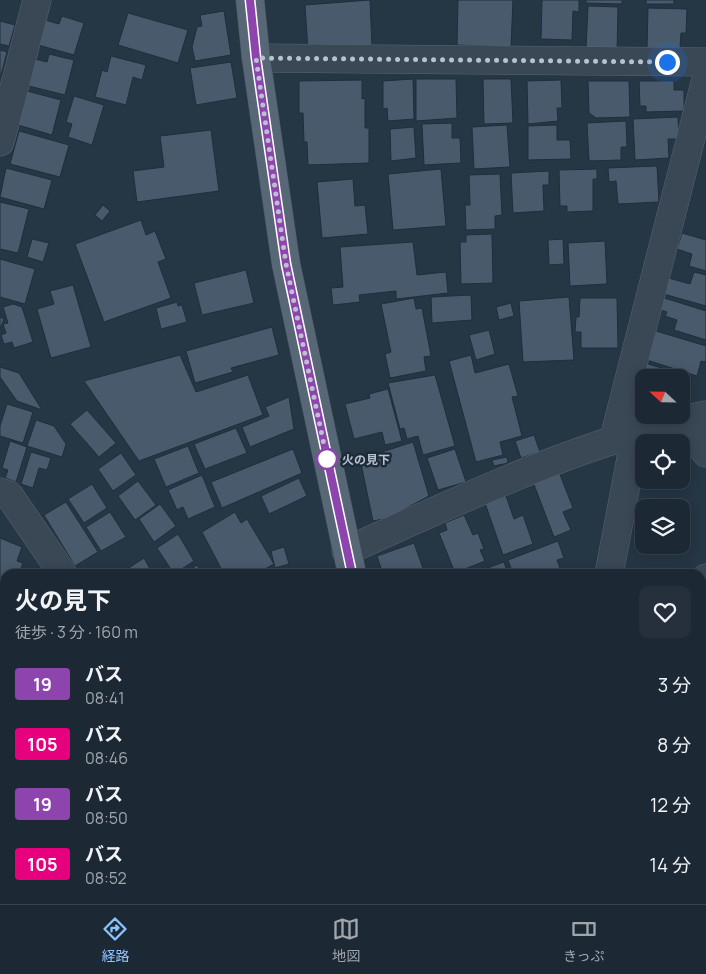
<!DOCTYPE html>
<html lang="ja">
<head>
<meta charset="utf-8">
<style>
  :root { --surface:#1c2834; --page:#25303c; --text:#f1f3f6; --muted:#a0a6ac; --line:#3a444f; --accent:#8bc3ff }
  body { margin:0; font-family:Manrope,"Noto Sans JP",sans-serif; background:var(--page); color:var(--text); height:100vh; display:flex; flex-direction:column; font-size:19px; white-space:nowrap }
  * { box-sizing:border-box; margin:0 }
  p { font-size:16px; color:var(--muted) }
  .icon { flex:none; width:28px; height:28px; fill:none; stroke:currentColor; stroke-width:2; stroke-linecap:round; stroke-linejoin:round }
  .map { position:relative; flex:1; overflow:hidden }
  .panel { position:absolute; left:0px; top:569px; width:706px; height:336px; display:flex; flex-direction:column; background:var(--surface); border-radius:15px 15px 0 0; box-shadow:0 2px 12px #0003,0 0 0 1px var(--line) }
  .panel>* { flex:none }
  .badge { padding:0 10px; border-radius:4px; font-size:18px; line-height:32px }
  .needle { width:32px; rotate:292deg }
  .fabs { position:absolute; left:635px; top:369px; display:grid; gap:10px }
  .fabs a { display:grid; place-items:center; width:55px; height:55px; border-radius:10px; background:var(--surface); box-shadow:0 2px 12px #0003,0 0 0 1px var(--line); font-size:25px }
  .you { position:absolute; width:25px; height:25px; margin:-12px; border:4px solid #fff; border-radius:50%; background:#1a73e8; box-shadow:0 0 0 8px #1a73e833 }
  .map>.badge { position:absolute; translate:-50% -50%; box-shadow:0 0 0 2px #fff }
  .round { display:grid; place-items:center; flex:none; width:52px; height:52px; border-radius:10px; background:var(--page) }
  .head { display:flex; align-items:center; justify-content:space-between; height:85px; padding:0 15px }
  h1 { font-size:24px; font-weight:700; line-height:38px }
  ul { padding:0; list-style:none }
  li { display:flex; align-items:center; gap:15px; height:60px; padding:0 15px }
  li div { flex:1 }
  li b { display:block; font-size:19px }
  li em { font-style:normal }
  li .badge { min-width:55px; font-weight:700; text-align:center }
  .tabs { display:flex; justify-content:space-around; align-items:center; height:70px; border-top:1px solid var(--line); background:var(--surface); font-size:14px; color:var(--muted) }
  .tabs a { display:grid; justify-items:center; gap:2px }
  .tabs .current { color:var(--accent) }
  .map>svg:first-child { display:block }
  .building { fill:#485a6c; stroke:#202e3c }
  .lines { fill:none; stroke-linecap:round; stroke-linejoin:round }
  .minor-casing { stroke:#586572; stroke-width:29 }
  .major-casing { stroke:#465361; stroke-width:29 }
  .minor { stroke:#3a4755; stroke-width:28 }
  .major { stroke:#586775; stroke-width:28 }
  .line-casing { stroke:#fff; stroke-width:11 }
  .line { stroke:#8e44ad; stroke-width:8 }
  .walk { stroke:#b7c2ce; stroke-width:5; stroke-dasharray:0 9 }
  .stop-dot { fill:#fff; stroke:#8e44ad; stroke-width:2.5 }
  .labels { text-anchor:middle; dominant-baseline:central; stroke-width:5; stroke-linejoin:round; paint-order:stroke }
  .stop-label { font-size:12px; font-weight:bold; fill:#b7c2ce; stroke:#1e2c3a; text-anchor:start }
</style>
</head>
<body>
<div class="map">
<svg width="706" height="904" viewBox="0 0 706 904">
  <rect width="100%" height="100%" fill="#253645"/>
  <!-- building -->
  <path class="building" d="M 370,0 L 372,45 L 308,50 L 305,5 Z
    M 458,0 L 513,0 L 511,47 L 457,45 Z
    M 542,0 L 579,0 L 579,12 L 573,11 L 572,40 L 541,39 Z
    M 586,0 L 622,0 L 622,4 L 586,3 Z
    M 646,0 L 674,0 L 674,4 L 646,4 Z
    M 588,6 L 618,7 L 617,51 L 586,49 Z
    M 648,8 L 687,9 L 686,33 L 681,33 L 680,48 L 647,48 Z
    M 224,11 L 231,55 L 195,61 L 192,47 L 197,27 L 202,26 L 200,15 Z
    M 128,13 L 188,30 L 178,63 L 118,45 Z
    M 62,16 L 84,23 L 74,55 L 38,45 L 45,20 L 59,24 Z
    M 0,21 L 15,25 L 9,46 L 0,44 Z
    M 0,50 L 7,52 L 1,75 L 0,75 Z
    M 49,54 L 74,60 L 65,95 L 29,86 L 35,59 L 47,62 Z
    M 111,56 L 146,65 L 142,80 L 133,77 L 126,105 L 95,97 L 102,70 L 107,72 Z
    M 231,62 L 237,98 L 196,105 L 190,68 Z
    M 413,79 L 414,119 L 388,121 L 387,108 L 383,109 L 383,81 Z
    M 416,79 L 456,79 L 457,118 L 416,121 Z
    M 483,79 L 511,79 L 513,123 L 484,124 Z
    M 362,80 L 362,99 L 365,98 L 365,128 L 369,128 L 369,163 L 308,165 L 307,142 L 304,142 L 303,113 L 299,113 L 299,81 Z
    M 561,80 L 562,108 L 557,108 L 558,121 L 528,124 L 527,81 Z
    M 588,81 L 629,81 L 630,117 L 596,118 L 589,113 Z
    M 639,81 L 674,81 L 674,90 L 684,90 L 684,111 L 646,112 L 646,106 L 640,106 Z
    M 27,91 L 61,100 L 52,135 L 18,125 Z
    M 74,96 L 104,105 L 92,145 L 68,137 L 72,124 L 66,122 Z
    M 678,117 L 679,139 L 668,139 L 669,158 L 635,160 L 633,119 Z
    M 626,121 L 627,147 L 621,147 L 621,160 L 589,161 L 587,123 Z
    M 452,123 L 452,138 L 460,138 L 461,163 L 424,165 L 422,124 Z
    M 507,125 L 510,167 L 474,169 L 472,127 Z
    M 557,125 L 557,140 L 570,140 L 571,159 L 528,160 L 528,126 Z
    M 414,127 L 416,158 L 391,161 L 390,129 Z
    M 211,130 L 219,191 L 137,202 L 133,171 L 164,167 L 160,136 Z
    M 19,131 L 69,145 L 60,177 L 10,164 Z
    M 657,166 L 659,202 L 618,204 L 616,181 L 609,182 L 608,168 Z
    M 6,168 L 52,180 L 44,209 L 0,197 Z
    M 441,169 L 446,226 L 393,230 L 388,174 Z
    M 597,169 L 597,179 L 593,179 L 593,211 L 567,212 L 567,206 L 560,206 L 559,170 Z
    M 549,171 L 549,185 L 543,185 L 544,211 L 513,213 L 511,173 Z
    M 500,174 L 502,215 L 495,216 L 495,229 L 466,230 L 465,205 L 470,205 L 469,175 Z
    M 353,179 L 355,206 L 365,205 L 368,234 L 322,238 L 317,182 Z
    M 0,202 L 29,209 L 18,253 L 0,249 Z
    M 103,205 L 110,211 L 102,221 L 95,215 Z
    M 141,220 L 146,235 L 155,231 L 166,259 L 158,262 L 171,298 L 104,322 L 75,244 Z
    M 682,233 L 706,240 L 706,271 L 689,266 L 692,254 L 677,249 Z
    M 492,234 L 493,283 L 461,284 L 460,242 L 466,242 L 466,235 Z
    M 32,239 L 49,243 L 43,262 L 27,257 Z
    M 563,239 L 564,264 L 549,265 L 548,240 Z
    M 605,241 L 607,284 L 570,286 L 568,243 Z
    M 413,242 L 417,275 L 446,272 L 448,293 L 396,299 L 396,291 L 359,295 L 360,302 L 333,305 L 331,288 L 343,287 L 340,247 Z
    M 0,259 L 35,269 L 25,304 L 0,297 Z
    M 246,270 L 254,303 L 202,315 L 194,283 Z
    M 694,272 L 706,275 L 706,306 L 660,293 L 665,277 L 690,284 Z
    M 73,285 L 91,347 L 51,358 L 37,309 L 54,304 L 50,291 Z
    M 471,295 L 472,320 L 432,323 L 431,297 Z
    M 569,297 L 574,360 L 523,362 L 519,301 Z
    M 661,297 L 706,311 L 706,340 L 674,330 L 677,320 L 665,316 L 667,312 L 657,309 Z
    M 414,298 L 416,309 L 422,308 L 431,356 L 424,357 L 426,371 L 390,378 L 385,354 L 391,352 L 381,304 Z
    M 580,298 L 617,298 L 618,348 L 581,348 L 581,332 L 575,332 L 576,317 L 579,317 Z
    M 177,302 L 178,306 L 182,305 L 187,322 L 161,329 L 156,308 Z
    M 511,303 L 514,316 L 499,320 L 496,307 Z
    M 13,304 L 22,307 L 33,342 L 14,348 L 12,342 L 4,344 L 1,335 L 6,333 L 3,324 L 8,323 L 3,307 Z
    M 0,317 L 4,319 L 0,329 Z
    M 272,327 L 279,355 L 231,368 L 233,372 L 195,383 L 186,351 Z
    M 489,330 L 495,354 L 476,360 L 469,335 Z
    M 656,331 L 706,346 L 706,360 L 705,362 L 701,361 L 697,376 L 647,360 Z
    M 180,355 L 196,392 L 248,375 L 263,415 L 139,461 L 84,381 Z
    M 471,355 L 475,373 L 509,364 L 518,396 L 512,397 L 522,436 L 500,442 L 503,455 L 476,462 L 449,361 Z
    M 645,363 L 692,377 L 685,400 L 681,401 L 681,378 L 644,378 L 644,405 L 633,402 Z
    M 0,367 L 19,373 L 42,410 L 17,401 L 0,377 Z
    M 435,375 L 455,446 L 423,455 L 418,436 L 407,439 L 404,428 L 400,429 L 388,383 Z
    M 388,389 L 402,441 L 385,445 L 382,432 L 354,439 L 345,404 L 370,398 L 369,394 Z
    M 289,397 L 294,429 L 250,447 L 242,427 L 269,416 L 265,407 Z
    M 7,404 L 33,412 L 23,443 L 0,436 L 0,426 Z
    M 87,410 L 116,443 L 99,457 L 70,424 Z
    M 36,420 L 54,426 L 66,444 L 62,457 L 27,446 Z
    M 236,428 L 247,453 L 205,469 L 194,444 Z
    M 534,435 L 540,452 L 521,458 L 515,441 Z
    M 10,441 L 27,447 L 16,482 L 5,478 L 8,470 L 2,468 Z
    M 413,442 L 429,496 L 388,518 L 373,521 L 360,459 Z
    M 188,446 L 199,473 L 166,487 L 154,459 Z
    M 293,449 L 302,473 L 222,508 L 211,482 Z
    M 455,449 L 466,482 L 438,490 L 427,458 Z
    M 31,452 L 51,458 L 47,470 L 39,468 L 33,488 L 21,484 Z
    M 121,453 L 136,475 L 113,491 L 98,469 Z
    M 507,457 L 508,463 L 494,466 L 492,460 Z
    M 559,472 L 573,508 L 563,512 L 571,530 L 554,537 L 533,482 Z
    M 202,475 L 215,507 L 188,519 L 183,507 L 177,510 L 168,490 Z
    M 299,478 L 307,496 L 269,514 L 261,496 Z
    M 138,481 L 156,505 L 135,520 L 118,496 Z
    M 92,484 L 107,508 L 84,523 L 68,499 Z
    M 506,496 L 514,519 L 523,515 L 533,544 L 503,555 L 485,503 Z
    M 66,502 L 98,552 L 75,566 L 44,515 Z
    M 160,504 L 176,526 L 154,542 L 139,519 Z
    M 110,512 L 126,537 L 101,551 L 86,527 Z
    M 235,512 L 241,523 L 247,519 L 274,564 L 256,574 L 224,574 L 202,532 Z
    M 464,515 L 473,535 L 478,533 L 484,549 L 480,550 L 485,561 L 455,573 L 439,533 L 447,530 L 445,523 Z
    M 178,534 L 194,561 L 174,574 L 157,548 Z
    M 0,538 L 22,547 L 17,561 L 23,563 L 19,574 L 5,574 L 5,592 L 0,591 Z
    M 558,541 L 564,558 L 557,560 L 561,571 L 555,574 L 513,574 L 508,560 Z
    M 414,543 L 425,574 L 383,574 L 377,556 Z
    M 284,547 L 289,564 L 275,568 L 271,551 Z
    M 144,558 L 153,574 L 121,574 L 121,573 Z
    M 504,562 L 508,574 L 471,574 Z
    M 197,565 L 203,574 L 184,574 Z
    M 0,597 L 5,598 L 5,637 L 0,635 Z
    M 0,645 L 5,646 L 5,660 L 0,680 Z
    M 5,684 L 5,723 L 0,723 Z
    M 701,693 L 705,694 L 701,713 Z
    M 706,801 L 706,823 L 701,822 Z
    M 706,829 L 706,859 L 701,858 L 701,833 L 705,834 Z
    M 5,869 L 5,900 L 15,901 L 0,903 L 0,870 Z
    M 23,900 L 69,900 L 68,904 L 22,904 Z
    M 165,900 L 192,900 L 191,904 L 165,904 Z
    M 202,900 L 248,900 L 203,903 Z
    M 252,902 L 252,904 L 219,904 Z"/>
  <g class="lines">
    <defs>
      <path id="minor" d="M 256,58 L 706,62
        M 0,142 L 37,0
        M 682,420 L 706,453
        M 614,438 L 706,79
        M 0,492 L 9,495 L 63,574
        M 346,551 C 462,499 580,442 706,415
        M 609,574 L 636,432
        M 701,597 L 706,578
        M 270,900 L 270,904
        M 153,904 L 154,900"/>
      <path id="major" d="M 250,0 L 256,58 L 286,264 L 352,574
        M 483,900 L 485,904"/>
    </defs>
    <!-- minor casing -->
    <use href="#minor" class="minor-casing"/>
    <!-- major casing -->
    <use href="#major" class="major-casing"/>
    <!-- minor -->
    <use href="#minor" class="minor"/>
    <!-- major -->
    <use href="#major" class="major"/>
  </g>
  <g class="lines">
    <defs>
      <path id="line" d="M 250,0 L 256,58 L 286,264 L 352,574"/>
    </defs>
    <!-- line casing -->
    <use href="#line" class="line-casing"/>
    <!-- line -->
    <use href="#line" class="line"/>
    <!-- walk -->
    <path class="walk" d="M 327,459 L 286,264 L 256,58 L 667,62"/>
  </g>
  <!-- markers -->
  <circle class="stop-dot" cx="327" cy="459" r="10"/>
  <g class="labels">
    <!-- stop labels -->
    <g class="stop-label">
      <text x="342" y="459">火の見下</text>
    </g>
  </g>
</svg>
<div class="fabs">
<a><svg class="needle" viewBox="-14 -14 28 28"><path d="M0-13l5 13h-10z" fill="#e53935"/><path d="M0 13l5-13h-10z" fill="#a0a6ac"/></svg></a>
<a><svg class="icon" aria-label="locate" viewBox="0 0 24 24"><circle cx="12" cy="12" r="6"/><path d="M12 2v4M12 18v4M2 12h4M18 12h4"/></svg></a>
<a><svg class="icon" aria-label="layers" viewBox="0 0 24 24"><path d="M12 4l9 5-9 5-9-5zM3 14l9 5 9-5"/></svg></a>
</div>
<div class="you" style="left:667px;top:62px"></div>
<section class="panel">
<div class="head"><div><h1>火の見下</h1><p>徒歩 · 3 分 · 160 m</p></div><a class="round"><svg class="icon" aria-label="heart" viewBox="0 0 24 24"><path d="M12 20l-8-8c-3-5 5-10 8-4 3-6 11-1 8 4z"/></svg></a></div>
<ul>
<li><span class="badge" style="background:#8e44ad;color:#fff">19</span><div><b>バス</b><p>08:41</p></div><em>3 分</em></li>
<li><span class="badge" style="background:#e6007e;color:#fff">105</span><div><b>バス</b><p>08:46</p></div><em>8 分</em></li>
<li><span class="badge" style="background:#8e44ad;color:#fff">19</span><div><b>バス</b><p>08:50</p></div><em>12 分</em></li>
<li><span class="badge" style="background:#e6007e;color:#fff">105</span><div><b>バス</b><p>08:52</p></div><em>14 分</em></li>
</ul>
</section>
</div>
<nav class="tabs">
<a class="current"><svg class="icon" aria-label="directions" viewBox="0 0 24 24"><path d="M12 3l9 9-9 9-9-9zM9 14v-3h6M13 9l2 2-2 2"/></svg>経路</a>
<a><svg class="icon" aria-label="map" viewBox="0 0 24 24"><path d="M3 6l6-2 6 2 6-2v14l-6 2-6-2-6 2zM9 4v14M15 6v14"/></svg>地図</a>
<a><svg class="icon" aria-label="tickets" viewBox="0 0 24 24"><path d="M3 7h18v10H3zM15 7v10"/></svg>きっぷ</a>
</nav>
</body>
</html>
